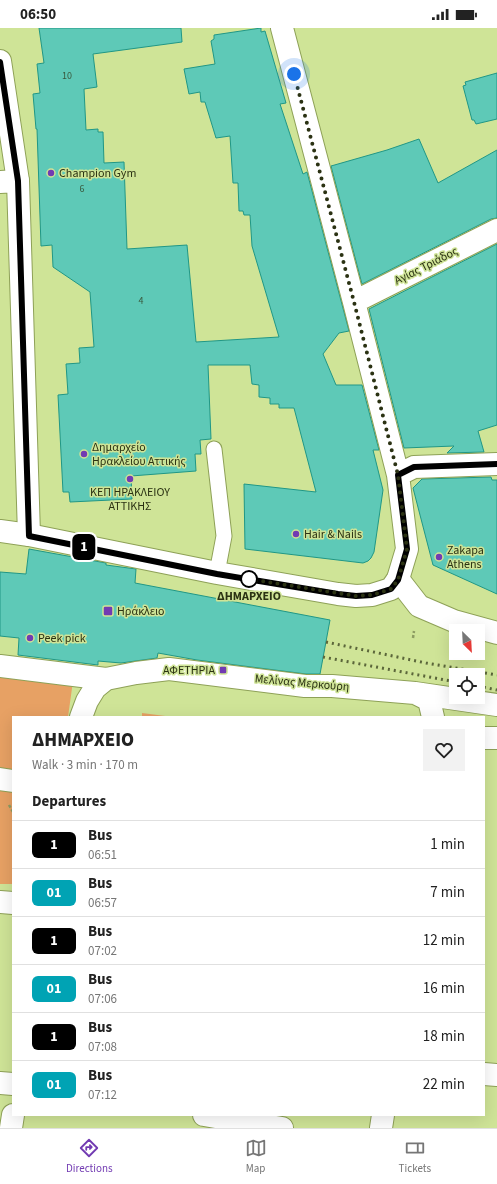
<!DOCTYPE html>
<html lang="en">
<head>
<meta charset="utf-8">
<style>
  :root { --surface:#fff; --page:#f2f2f2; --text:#222; --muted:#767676; --line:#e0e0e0; --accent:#723bb2 }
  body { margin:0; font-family:"Source Sans 3",sans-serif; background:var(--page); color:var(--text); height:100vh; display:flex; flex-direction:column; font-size:15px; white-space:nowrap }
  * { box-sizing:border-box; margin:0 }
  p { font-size:13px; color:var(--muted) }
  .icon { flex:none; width:22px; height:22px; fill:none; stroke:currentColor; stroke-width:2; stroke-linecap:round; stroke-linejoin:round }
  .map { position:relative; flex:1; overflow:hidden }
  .side { position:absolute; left:12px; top:688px; width:473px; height:400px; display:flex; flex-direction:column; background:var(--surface); border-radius:0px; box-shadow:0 4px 16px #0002 }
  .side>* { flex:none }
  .badge { padding:0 8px; border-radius:6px; font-size:14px; line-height:26px }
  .needle { width:26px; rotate:156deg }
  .buttons { position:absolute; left:449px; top:596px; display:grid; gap:8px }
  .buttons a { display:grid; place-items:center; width:36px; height:36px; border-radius:0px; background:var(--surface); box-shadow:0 4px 16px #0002; font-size:20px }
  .you { position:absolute; width:20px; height:20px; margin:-10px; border:3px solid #fff; border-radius:50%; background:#1a73e8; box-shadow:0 0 0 6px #1a73e833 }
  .map>.badge { position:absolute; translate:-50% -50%; box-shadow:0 0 0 2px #fff }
  h2 { padding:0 20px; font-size:15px; line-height:36px }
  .round { display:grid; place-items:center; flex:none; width:42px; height:42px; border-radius:0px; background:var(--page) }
  .summary { display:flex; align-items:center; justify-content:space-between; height:68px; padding:0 20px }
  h1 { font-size:19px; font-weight:800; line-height:30px }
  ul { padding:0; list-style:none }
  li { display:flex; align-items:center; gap:12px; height:48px; padding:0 20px; border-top:1px solid var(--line) }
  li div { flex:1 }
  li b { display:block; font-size:15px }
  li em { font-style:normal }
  li .badge { min-width:44px; font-weight:700; text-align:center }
  .status { display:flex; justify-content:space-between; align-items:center; height:28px; padding:0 20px; background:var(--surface); direction:ltr }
  .status svg { height:11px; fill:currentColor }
  .menu { display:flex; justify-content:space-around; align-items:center; height:56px; border-top:1px solid var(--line); background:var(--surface); font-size:11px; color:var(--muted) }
  .menu a { display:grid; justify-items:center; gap:2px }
  .menu .current { color:var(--accent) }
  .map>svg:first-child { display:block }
  .green { fill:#e7a164 }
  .building { fill:#5ec9b7; stroke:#209786 }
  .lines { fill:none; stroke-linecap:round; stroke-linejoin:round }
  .service-casing { stroke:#8ea157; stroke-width:17 }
  .pedestrian-casing { stroke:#8ea157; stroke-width:24 }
  .minor-casing { stroke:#8ea157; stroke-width:24 }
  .tertiary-casing { stroke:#8ea157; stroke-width:24 }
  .path { stroke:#8d9c62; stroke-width:2.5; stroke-dasharray:3 2; stroke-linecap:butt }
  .service { stroke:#fff; stroke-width:15 }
  .pedestrian { stroke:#fff; stroke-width:22 }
  .minor { stroke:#fff; stroke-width:22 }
  .tertiary { stroke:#fff; stroke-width:22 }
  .rail { stroke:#5b663a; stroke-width:3; stroke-dasharray:2 4; stroke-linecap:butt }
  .line-casing { stroke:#fff; stroke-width:9 }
  .line { stroke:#000; stroke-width:6 }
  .walk { stroke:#2b3213; stroke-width:4; stroke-dasharray:0 7.2 }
  .poi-dot { fill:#723bb2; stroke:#cfe497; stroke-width:1.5 }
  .stop-dot { fill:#fff; stroke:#000; stroke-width:2 }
  .labels { text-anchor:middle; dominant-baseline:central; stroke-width:3; stroke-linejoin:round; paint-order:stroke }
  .number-label { font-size:10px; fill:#38583c }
  .poi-label { font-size:12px; fill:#2b3213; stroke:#cfe497; text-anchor:start }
  .street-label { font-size:12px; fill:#2b3213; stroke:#cfe497 }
  .stop-label { font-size:12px; font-weight:bold; fill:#2b3213; stroke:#cfe497 }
</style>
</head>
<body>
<div class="status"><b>06:50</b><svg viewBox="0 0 49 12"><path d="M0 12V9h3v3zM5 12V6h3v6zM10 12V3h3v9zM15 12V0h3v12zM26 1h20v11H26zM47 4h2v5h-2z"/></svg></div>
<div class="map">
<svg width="497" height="1100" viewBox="0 0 497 1100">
  <rect width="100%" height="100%" fill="#cfe497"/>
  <!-- green -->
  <path class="green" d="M 0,645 L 73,653 L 68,689 L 13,689 L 13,856 L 0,856 Z
    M 142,685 L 173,689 L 142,689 Z"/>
  <!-- building -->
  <path class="building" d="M 39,0 L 181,0 L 182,14 L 93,26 L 97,59 L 84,61 L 86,102 L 98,101 L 98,104 L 103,104 L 104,135 L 124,134 L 127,221 L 187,217 L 196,314 L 279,309 L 252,218 L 250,187 L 244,187 L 243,183 L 239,183 L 238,155 L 233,155 L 230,108 L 216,110 L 205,74 L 201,74 L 200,64 L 189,66 L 184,41 L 215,36 L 211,13 L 214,11 L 214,7 L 261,0 L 261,4 L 265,3 L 286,75 L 280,76 L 303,146 L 307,144 L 349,303 L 339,305 L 323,326 L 336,357 L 362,357 L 379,422 L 373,422 L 383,462 L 374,524 L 371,530 L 368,533 L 363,535 L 245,521 L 244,456 L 316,464 L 294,380 L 279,380 L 279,376 L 270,376 L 270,370 L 259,369 L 259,357 L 252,356 L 250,337 L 208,337 L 211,411 L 200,412 L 201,426 L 195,426 L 196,443 L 131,448 L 132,471 L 70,474 L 69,464 L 63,464 L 58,367 L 68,366 L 66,336 L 80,335 L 79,320 L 94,319 L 90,264 L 53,239 L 52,217 L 41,218 L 37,101 L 36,101 L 33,66 L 40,65 L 37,36 L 44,35 Z
    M 497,45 L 497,91 L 476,96 L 474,92 L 472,92 L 463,58 L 466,57 L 465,54 Z
    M 419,111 L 438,155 L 497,122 L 497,190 L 491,191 L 362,256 L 331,138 L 387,122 Z
    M 497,216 L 497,397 L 478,403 L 484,424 L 447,425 L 454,418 L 404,420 L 369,281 Z
    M 491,449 L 492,452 L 497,452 L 497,566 L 433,537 L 413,460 L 422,451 Z
    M 29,521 L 106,535 L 106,537 L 136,541 L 135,555 L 330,592 L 320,646 L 306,646 L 197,632 L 158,625 L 157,630 L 121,635 L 98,633 L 98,637 L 18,627 L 19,610 L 0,608 L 0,544 L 26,546 Z"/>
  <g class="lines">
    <defs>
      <path id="service" d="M 214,421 L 224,508 L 217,545"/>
      <path id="pedestrian" d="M 0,503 L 29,507
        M 398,551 L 419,578 L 454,593 L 497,605
        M 0,638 L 106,651
        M 0,751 L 13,753"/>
      <path id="minor" d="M 0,154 L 18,153 L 29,507 L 217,545 L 338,566 L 356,568 L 372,567 L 391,561 L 398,551 L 407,521 L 398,447 L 354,274 L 282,0
        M 354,274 L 497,202
        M 398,447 L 414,439 L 497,436
        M 0,874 L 13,875
        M 484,1046 L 497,1047
        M 0,1055 L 13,1056
        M 204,1087 L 282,1100"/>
      <path id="tertiary" d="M 0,33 L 18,153
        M 415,665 L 429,672 L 433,689
        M 81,689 L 87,673 L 95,660 L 106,651 L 136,645 L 169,641 L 305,658 L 332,658 L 415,665 L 497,677
        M 484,710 L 497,710
        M 11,1100 L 13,1087
        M 381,1100 L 383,1087"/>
    </defs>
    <!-- service casing -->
    <use href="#service" class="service-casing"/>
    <!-- pedestrian casing -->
    <use href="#pedestrian" class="pedestrian-casing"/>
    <!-- minor casing -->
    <use href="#minor" class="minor-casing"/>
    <!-- tertiary casing -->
    <use href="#tertiary" class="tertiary-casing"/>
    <!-- path -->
    <path class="path" d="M 413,610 L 414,603
      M 9,777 L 13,784"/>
    <!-- service -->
    <use href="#service" class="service"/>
    <!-- pedestrian -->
    <use href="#pedestrian" class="pedestrian"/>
    <!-- minor -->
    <use href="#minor" class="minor"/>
    <!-- tertiary -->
    <use href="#tertiary" class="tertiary"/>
    <!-- rail -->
    <path class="rail" d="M 326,614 L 426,635 L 497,647
      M 323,629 L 456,654
      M 478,658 L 497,662"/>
  </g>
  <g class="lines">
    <defs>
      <path id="line" d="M 0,34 L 18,153 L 29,508 L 217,546 L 338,566 L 356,568 L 372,567 L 391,561 L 398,552 L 407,521 L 398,447 L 414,439 L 497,436"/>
    </defs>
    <!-- line casing -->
    <use href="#line" class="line-casing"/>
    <!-- line -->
    <use href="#line" class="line"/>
    <!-- walk -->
    <path class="walk" d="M 249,551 L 356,568 L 372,567 L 391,561 L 398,552 L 407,521 L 398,447 L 354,274 L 294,46"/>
  </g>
  <!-- markers -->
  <g class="poi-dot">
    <circle cx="51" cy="145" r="4"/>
    <circle cx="84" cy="426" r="4"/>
    <circle cx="130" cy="451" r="4"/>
    <circle cx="296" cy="506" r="4"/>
    <circle cx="439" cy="529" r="4"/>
    <rect x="103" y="578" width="10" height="10" rx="2"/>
    <circle cx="30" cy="610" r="4"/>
    <rect x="219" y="638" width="8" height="8" rx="2"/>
  </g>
  <circle class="stop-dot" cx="249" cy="551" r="8"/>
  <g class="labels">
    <!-- number labels -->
    <g class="number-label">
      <text x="67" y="48">10</text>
      <text x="82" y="161">6</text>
      <text x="141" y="273">4</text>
    </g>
    <!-- poi labels -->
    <g class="poi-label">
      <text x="59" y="145">Champion Gym</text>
      <text x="92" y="419">Δημαρχείο<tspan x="92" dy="14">Ηρακλείου Αττικής</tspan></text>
      <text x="130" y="464" text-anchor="middle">ΚΕΠ ΗΡΑΚΛΕΙΟΥ<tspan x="130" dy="14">ΑΤΤΙΚΗΣ</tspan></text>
      <text x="304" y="506">Hair &amp; Nails</text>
      <text x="447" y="522">Zakapa<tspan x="447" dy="14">Athens</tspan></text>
      <text x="117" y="583">Ηράκλειο</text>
      <text x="38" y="610">Peek pick</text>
      <text x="215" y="642" text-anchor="end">ΑΦΕΤΗΡΙΑ</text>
    </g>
    <!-- street labels -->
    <g class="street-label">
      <text transform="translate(426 238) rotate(-27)">Αγίας Τριάδος</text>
      <text transform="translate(302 655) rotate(5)">Μελίνας Μερκούρη</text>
    </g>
    <!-- stop labels -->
    <g class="stop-label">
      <text x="249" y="568">ΔΗΜΑΡΧΕΙΟ</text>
    </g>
  </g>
</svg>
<div class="buttons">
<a><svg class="needle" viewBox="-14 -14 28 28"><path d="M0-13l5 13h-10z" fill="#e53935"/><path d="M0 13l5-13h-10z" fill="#767676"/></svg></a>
<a><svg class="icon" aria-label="locate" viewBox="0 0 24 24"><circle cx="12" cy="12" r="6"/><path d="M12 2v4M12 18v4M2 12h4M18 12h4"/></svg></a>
</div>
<div class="you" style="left:294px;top:46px"></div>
<b class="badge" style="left:84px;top:519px;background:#000;color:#fff">1</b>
<section class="side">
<div class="summary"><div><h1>ΔΗΜΑΡΧΕΙΟ</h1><p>Walk · 3 min · 170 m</p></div><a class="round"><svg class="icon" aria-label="heart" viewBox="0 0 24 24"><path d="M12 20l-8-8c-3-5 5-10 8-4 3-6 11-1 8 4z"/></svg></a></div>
<h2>Departures</h2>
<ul>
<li><span class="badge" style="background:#000;color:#fff">1</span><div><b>Bus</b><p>06:51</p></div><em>1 min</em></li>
<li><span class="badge" style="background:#00a3b4;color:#fff">01</span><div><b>Bus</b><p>06:57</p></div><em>7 min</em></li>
<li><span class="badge" style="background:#000;color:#fff">1</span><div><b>Bus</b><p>07:02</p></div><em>12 min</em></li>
<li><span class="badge" style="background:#00a3b4;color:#fff">01</span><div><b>Bus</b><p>07:06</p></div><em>16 min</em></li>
<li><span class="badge" style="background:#000;color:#fff">1</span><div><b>Bus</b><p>07:08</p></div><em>18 min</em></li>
<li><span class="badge" style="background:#00a3b4;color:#fff">01</span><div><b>Bus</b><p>07:12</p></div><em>22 min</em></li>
</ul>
</section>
</div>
<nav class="menu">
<a class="current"><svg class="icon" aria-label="directions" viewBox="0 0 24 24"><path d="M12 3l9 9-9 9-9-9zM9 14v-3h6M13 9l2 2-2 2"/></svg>Directions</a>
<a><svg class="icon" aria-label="map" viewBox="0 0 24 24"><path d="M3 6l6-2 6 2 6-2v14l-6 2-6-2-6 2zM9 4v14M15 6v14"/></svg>Map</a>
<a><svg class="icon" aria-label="tickets" viewBox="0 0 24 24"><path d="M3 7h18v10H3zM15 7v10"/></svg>Tickets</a>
</nav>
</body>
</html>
